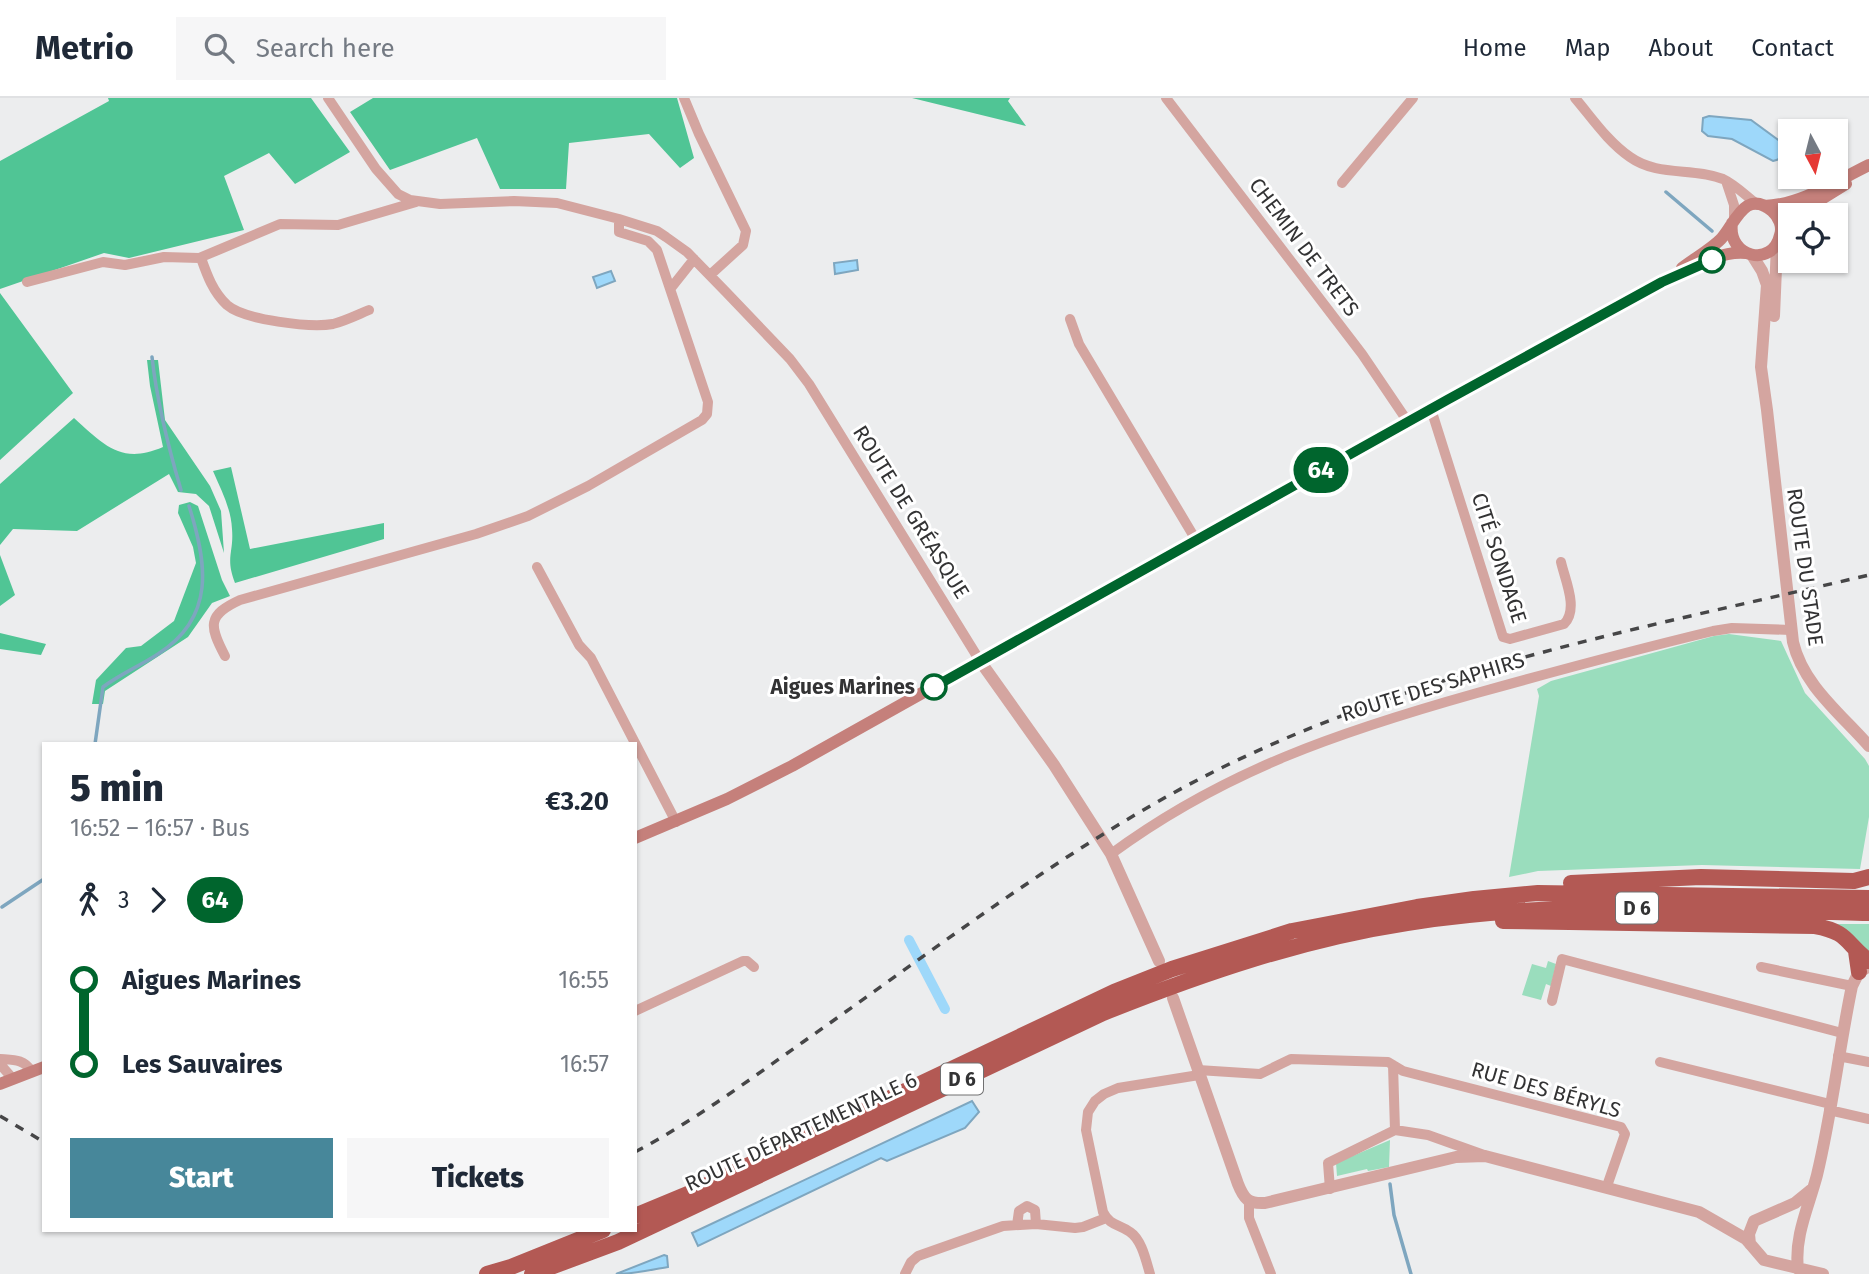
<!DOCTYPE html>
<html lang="en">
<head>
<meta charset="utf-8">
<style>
  :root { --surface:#fff; --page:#f6f6f7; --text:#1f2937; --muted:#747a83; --line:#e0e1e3; --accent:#47879a }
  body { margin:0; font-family:"Fira Sans",sans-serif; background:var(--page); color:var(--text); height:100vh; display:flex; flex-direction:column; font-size:26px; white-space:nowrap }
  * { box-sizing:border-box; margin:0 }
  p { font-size:23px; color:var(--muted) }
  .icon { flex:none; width:38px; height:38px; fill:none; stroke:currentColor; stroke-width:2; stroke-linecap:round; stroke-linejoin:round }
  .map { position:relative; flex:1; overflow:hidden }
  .side { position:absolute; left:42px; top:644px; width:595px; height:490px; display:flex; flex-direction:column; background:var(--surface); border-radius:0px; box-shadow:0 2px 5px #0004 }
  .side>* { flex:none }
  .badge { padding:0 14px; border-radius:23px; font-size:24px; line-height:46px }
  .needle { width:46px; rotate:173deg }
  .tools { position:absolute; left:1778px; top:21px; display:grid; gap:14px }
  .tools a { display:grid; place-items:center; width:70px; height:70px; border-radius:0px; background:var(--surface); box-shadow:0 2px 5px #0004; font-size:35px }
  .map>.badge { position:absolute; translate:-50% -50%; box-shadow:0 0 0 4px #fff }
  .legs { display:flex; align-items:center; gap:10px; height:77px; padding:0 28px; font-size:23px }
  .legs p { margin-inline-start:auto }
  .headline { display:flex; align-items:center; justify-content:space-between; height:119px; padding:0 28px }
  h1 { font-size:38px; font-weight:800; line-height:52px }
  .primary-button { display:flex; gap:14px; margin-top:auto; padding:14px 28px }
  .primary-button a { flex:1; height:80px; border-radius:0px; background:var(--accent); color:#fff; font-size:28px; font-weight:800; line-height:80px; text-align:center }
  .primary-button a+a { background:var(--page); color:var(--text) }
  ul { padding:0 28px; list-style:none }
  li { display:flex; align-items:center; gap:24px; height:84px; font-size:26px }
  li i { display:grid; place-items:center; width:10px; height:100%; margin:0 9px; background:currentColor }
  li i::after { content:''; width:18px; height:18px; margin:-9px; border:5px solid; border-radius:50%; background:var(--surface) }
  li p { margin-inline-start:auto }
  li:first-child i { background:linear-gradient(#0000 50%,currentColor 0) }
  li:last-child i { background:linear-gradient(currentColor 50%,#0000 0) }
  header { display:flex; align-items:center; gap:42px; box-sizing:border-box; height:98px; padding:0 35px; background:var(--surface); border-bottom:2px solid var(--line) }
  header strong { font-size:33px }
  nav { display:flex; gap:38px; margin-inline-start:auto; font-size:24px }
  .search { width:490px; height:63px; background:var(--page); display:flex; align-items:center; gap:18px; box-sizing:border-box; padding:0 24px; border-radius:0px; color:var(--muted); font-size:26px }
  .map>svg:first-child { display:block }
  .green { fill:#9addbd }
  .forest { fill:#50c595 }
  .water { fill:#9ed8fa; stroke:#7ea6bf; stroke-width:2 }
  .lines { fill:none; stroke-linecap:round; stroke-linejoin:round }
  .stream { stroke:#7ea6bf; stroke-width:3.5 }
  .canal { stroke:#9ed8fa; stroke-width:10 }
  .minor { stroke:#d4a5a0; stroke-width:10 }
  .tertiary { stroke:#d4a5a0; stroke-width:12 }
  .secondary { stroke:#c5807b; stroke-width:12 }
  .trunk { stroke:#b35954; stroke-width:16 }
  .rail { stroke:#464647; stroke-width:3.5; stroke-dasharray:9 9; stroke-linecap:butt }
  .line-1-casing { stroke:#fff; stroke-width:16 }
  .line-1 { stroke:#00652d; stroke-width:10 }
  .stop-1-dot { fill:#fff; stroke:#00652d; stroke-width:3.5 }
  .labels { text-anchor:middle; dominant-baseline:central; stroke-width:6; stroke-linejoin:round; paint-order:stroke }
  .shield { fill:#fff; stroke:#707071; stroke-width:2 }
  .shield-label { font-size:19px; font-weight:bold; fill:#333334 }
  .street-label { font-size:21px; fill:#333334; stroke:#fff }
  .stop-label { font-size:21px; font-weight:bold; fill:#333334; stroke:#fff; text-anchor:end }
</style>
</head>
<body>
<header>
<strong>Metrio</strong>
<div class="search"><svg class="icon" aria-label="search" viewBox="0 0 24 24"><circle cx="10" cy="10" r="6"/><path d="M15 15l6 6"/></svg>Search here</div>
<nav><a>Home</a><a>Map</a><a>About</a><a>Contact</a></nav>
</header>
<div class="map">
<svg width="1869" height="1176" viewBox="0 0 1869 1176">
  <rect width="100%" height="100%" fill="#ecedee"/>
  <!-- green -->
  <path class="green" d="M 1729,536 L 1781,543 L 1805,595 L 1865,661 L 1869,668 L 1869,719 L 1860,771 L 1702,767 L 1538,773 L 1509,779 L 1539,598 L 1537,591 L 1551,583 L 1714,538 Z
    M 1837,826 L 1869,826 L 1869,857 Z
    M 1548,863 L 1556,866 L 1551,888 L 1546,886 L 1541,902 L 1522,897 L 1532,866 L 1546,870 Z
    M 1390,1042 L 1389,1069 L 1368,1073 L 1367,1071 L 1337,1078 L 1336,1065 Z"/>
  <!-- forest -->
  <path class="forest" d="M 108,0 L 311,0 L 350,54 L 295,86 L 269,55 L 224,78 L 244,132 L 129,160 L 104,155 L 0,191 L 0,63 L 109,3 Z
    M 373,0 L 677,0 L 694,60 L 680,70 L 649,36 L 569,45 L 566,91 L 500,91 L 477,40 L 390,72 L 350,14 Z
    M 912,0 L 1010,0 L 1008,3 L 1026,28 Z
    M 0,195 L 73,295 L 0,362 Z
    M 147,262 L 158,262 L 165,322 L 210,388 L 221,413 L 224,455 L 209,408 L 196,396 L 178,394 L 169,376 L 77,433 L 13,431 L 0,447 L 0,386 L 74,320 C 104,347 121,367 163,349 L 150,288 Z
    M 231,369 L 250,451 L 384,425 L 384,441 L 235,485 C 225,459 234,455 232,431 C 231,410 221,392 213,373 Z
    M 190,404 L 198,408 L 222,482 L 230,498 L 212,505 L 188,539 L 105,593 L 103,606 L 92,606 L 96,582 L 126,550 L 141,548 L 174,523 L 196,465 L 193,449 L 178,415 L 179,407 Z
    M 0,457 L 15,497 L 0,508 Z
    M 0,535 L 46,546 L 41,557 L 0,551 Z"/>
  <!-- water -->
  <path class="water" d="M 1709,18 L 1751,22 L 1788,49 C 1786,57 1782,61 1773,63 L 1732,41 L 1708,38 L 1702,33 L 1703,20 Z
    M 857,162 L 858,172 L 835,176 L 834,165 Z
    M 611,173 L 615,183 L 597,190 L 593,179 Z
    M 972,1003 L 979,1014 L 965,1030 L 887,1063 L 881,1060 L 698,1148 L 692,1135 Z
    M 664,1157 L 667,1158 L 668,1169 C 650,1172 635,1176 616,1176 Z"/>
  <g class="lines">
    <!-- stream -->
    <path class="stream" d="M 1666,94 L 1712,133
      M 152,259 C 157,305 168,348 181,392
      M 95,646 L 103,589 C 120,576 140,568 158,556 C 216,519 207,465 189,408
      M 2,809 L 44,781
      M 1390,1086 L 1394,1117 L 1411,1176"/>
    <!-- canal -->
    <path class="canal" d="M 909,842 L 945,911"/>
    <!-- minor -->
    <path class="minor" d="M 328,0 L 376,71 L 398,96 L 410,102 L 440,106 L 514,103 L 557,105 L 619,121 L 657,133 L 666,139 L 687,154 L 726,194 L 790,261 L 809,286 L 980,563
      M 684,0 L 699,36 L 746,133 L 743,147 L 710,177
      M 1166,0 L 1362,256 L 1408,324
      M 1575,0 C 1592,20 1608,44 1630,59 C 1658,79 1693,69 1723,81 C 1736,87 1747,99 1758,107
      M 1726,83 L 1734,107 L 1734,120
      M 1342,85 L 1413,0
      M 201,160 C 207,177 213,194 227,207 C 244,222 311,230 333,226 C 345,223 357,217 369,212
      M 27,184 L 103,164 L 125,167 L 164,159 L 199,160 L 280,126 L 338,127 L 416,104
      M 671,190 L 694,161
      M 1070,221 L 1079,246 L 1196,442
      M 1431,311 L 1503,539 L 1510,541 L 1564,526 C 1579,511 1565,482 1561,464
      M 537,469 L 579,547 L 591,560 L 676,724
      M 225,558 C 209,528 207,517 240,502 L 476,436 L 528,418 L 588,388 L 702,322 L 707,316 L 708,304 L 657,152 L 648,143 L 619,134 L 619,121
      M 1111,756 C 1225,672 1342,633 1477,595 C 1556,573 1634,552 1713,533 L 1732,530 L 1791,532
      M 1761,869 L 1852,888
      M 1552,903 L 1562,861 L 1842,935
      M 635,913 L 743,863 L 747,863 L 754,869
      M 1838,958 L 1869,964
      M 0,961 C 14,962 24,961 32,974
      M 1660,964 L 1830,1006
      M 0,966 L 13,981
      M 1393,967 L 1395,1032
      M 1198,972 L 1260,976 L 1291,961 L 1388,964 L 1403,973 L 1621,1029 L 1625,1036 L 1607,1088
      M 1829,1012 L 1869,1021
      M 1330,1091 L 1328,1065 L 1395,1032 L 1428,1037 L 1484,1057
      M 1249,1104 L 1249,1120 L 1271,1176
      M 1017,1127 L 1019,1113 L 1027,1108 L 1035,1112 L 1036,1126
      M 905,1176 L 911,1164 L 918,1158 L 1003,1128 L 1036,1126 L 1075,1130 L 1083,1129 L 1106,1120
      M 1150,1176 C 1146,1163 1142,1142 1130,1134 C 1119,1126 1110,1128 1103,1114 L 1086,1032 L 1088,1014 L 1095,1003 L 1104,996 L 1118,990 L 1199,977"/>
    <!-- tertiary -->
    <path class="tertiary" d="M 1752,157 L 1762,173 L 1767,187 L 1761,269 L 1767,312 L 1793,544 C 1803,587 1841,616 1869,648
      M 1774,218 L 1777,146
      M 980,563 L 1054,667 L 1111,756 L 1159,863
      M 1173,900 L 1238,1086 C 1244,1101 1248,1106 1265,1105 L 1456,1059 L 1485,1058 L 1699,1114 L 1746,1141 L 1764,1162 L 1823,1176
      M 1750,1146 L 1749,1136 L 1754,1123 L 1795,1105 L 1811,1092
      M 1798,1171 C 1794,1138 1809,1108 1817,1077 C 1832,1015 1839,950 1852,888 L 1859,874 L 1866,870"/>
    <!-- secondary -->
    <path class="secondary" d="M 1764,108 C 1801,107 1836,83 1869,67
      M 1796,117 L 1846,86
      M 1682,170 C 1695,160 1710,152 1721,141 C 1735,126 1745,90 1772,113 C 1779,119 1783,129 1780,137 C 1773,170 1727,160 1732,125
      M 635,740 L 727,701 L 792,668 L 1318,373 L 1662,184 C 1687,173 1718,152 1746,155
      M 0,986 L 44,969"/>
    <!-- trunk -->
    <path class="trunk" d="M 1571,785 L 1701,779 L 1854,783 L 1869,779
      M 1503,823 L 1815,828 C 1849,834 1845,845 1869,863
      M 1856,853 L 1859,874
      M 635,1118 L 688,1096 L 1114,894 L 1172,871 L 1292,833 L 1417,809 L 1474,801 L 1538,795 L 1869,800
      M 487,1176 L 511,1169 L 603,1132
      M 532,1176 L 618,1144 L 1103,915 C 1201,876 1302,841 1407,825 C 1560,801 1716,811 1869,815"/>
    <!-- rail -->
    <path class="rail" d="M 0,1018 L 44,1044
      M 635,1054 C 694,1023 749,982 803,944 C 920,862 1034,774 1159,703 C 1378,578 1627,534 1869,477"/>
  </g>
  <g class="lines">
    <defs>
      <path id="line-1" d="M 934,589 L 1447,302 L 1662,184 L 1712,162"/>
    </defs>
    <!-- line-1 casing -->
    <use href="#line-1" class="line-1-casing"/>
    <!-- line-1 -->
    <use href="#line-1" class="line-1"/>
  </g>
  <!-- markers -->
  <g class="stop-1-dot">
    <circle cx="1712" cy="162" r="12"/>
    <circle cx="934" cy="589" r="12"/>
  </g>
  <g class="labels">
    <!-- shield labels -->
    <g class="shield">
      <rect x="1616" y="794.5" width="42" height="31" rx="5"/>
      <rect x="941" y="965.5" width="42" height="31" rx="5"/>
    </g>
    <g class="shield-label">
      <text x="1637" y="810">D 6</text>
      <text x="962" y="981">D 6</text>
    </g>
    <!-- street labels -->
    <g class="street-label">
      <text transform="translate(1304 149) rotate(53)">CHEMIN DE TRETS</text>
      <text transform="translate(911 414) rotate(58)">ROUTE DE GRÉASQUE</text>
      <text transform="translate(1499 460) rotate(72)">CITÉ SONDAGE</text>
      <text transform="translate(1805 469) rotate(82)">ROUTE DU STADE</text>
      <text transform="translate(1433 589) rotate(-17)">ROUTE DES SAPHIRS</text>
      <text transform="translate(1546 992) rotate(16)">RUE DES BÉRYLS</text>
      <text transform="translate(801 1034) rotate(-25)">ROUTE DÉPARTEMENTALE 6</text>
    </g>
    <!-- stop labels -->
    <g class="stop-label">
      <text x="915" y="589">Aigues Marines</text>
    </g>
  </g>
</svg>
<div class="tools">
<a><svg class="needle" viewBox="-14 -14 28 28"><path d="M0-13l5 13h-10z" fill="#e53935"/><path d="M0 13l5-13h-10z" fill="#747a83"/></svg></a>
<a><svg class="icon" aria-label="locate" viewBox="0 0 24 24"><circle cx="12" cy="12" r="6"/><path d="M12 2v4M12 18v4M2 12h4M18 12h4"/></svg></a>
</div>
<b class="badge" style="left:1321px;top:372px;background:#00652d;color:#fff">64</b>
<section class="side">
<div class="headline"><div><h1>5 min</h1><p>16:52 – 16:57 · Bus</p></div><b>€3.20</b></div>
<div class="legs"><svg class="icon" aria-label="walk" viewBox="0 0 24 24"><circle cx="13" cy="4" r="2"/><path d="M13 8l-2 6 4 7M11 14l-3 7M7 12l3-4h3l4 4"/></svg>3<svg class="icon" aria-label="forward" viewBox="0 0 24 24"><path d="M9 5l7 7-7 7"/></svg><b class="badge" style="background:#00652d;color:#fff">64</b></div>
<ul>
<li><i style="color:#00652d"></i><b>Aigues Marines</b><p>16:55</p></li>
<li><i style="color:#00652d"></i><b>Les Sauvaires</b><p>16:57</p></li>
</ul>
<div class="primary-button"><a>Start</a><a>Tickets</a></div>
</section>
</div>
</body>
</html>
